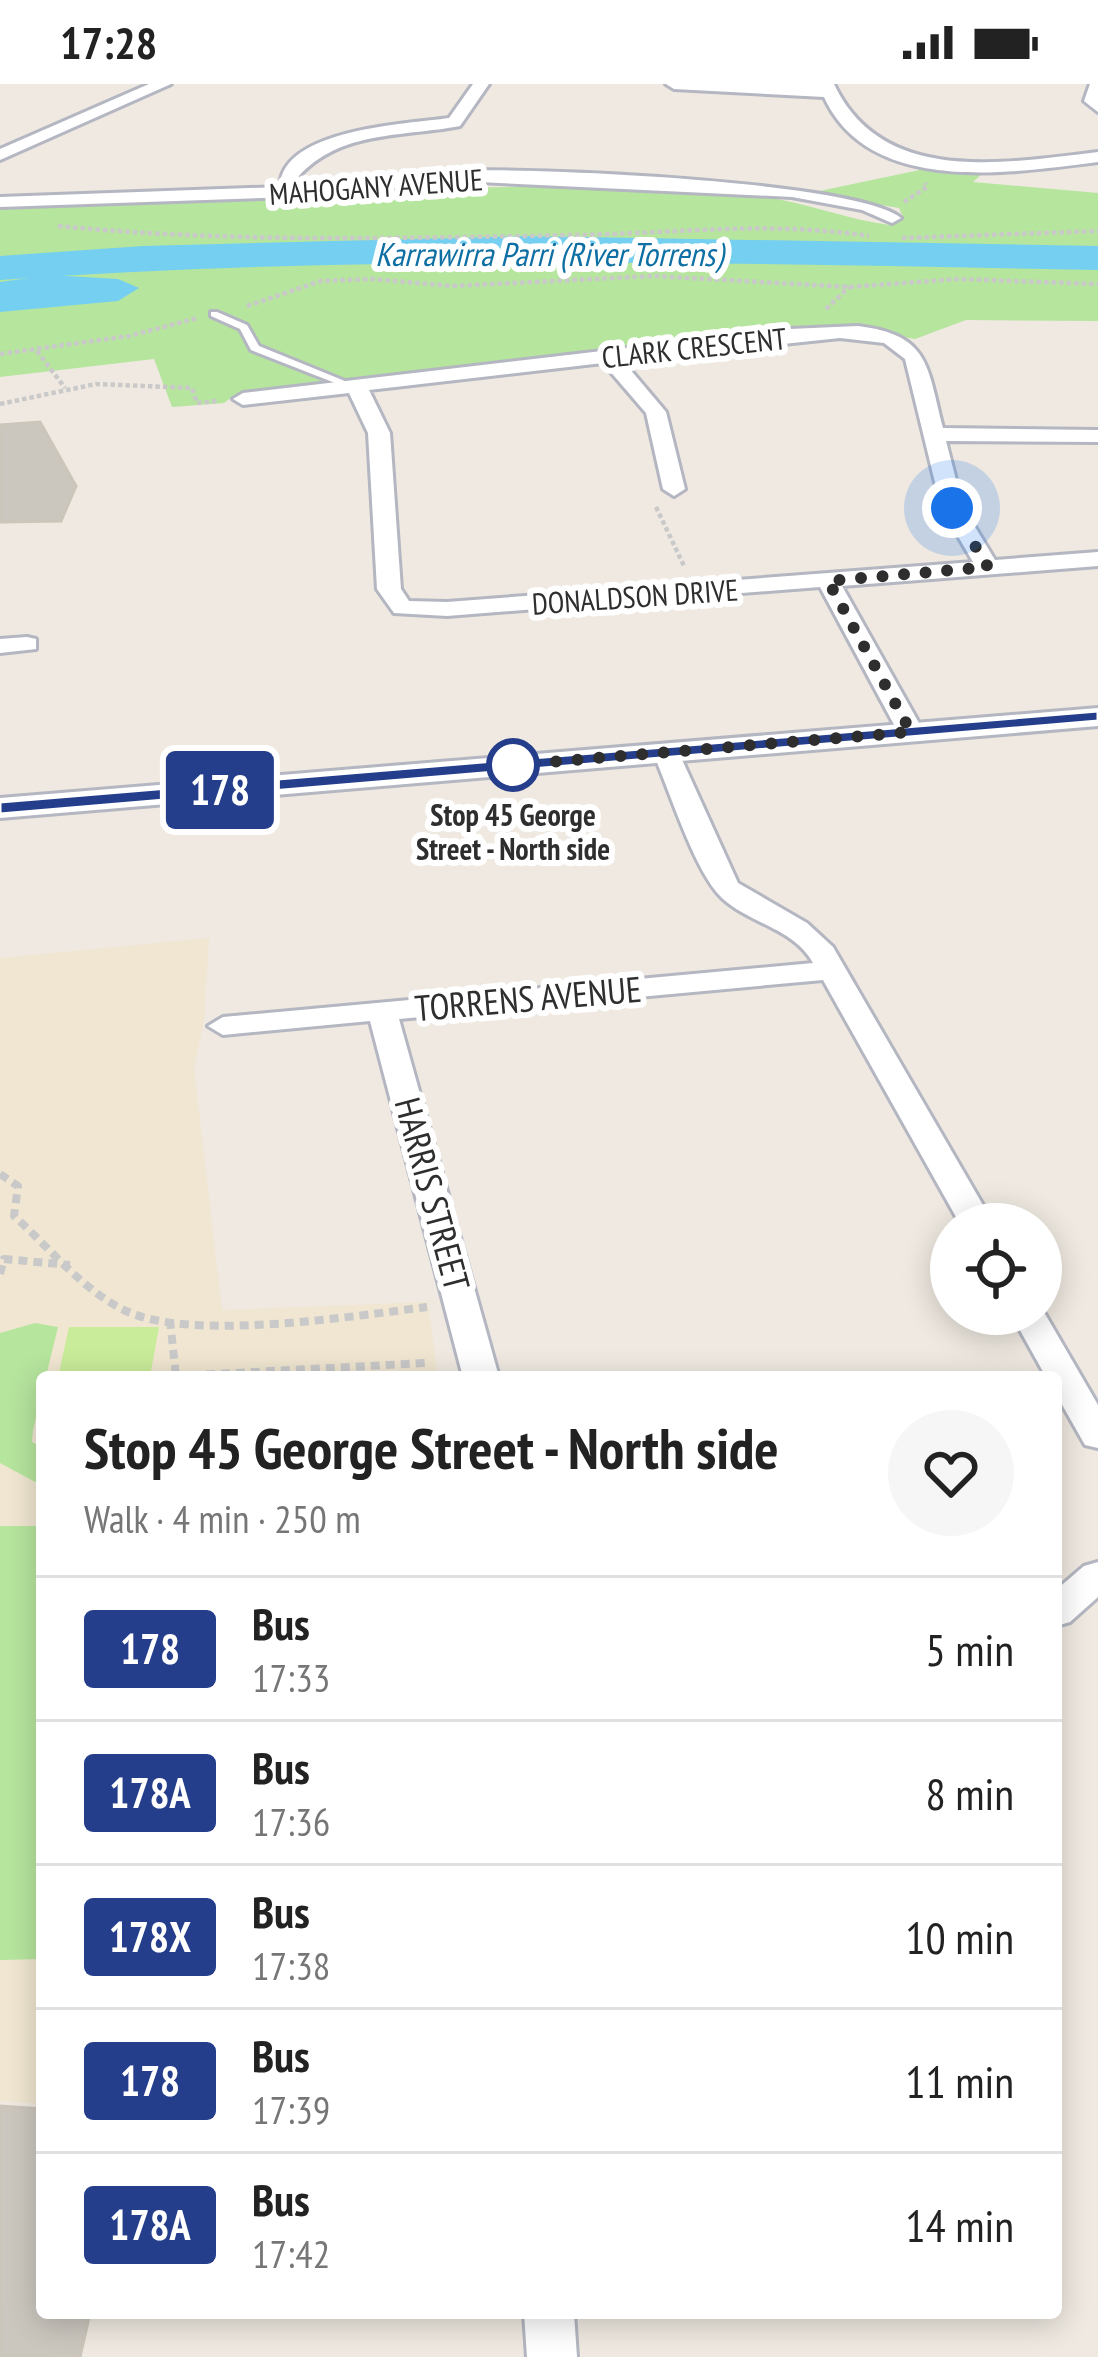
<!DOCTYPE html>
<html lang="en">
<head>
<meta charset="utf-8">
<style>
  :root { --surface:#fff; --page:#f6f6f6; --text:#222; --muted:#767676; --line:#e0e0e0 }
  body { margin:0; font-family:"PT Sans Narrow",sans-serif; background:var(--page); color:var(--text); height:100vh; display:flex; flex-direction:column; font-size:45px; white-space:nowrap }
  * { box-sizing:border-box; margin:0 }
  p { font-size:39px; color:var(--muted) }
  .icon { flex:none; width:66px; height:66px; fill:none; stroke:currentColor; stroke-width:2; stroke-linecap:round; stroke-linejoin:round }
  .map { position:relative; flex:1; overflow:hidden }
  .side { position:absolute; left:36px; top:1287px; width:1026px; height:948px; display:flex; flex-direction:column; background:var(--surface); border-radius:12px; box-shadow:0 6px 30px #0003 }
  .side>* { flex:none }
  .badge { padding:0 24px; border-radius:9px; font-size:42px; line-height:78px }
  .buttons { position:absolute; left:930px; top:1119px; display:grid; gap:24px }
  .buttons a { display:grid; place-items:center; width:132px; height:132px; border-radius:50%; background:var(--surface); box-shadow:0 6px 30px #0003; font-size:60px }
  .you { position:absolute; width:60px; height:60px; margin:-30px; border:9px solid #fff; border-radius:50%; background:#1a73e8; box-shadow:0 0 0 18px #1a73e833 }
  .map>.badge { position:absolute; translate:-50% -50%; box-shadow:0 0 0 6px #fff }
  .round { display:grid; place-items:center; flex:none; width:126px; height:126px; border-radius:63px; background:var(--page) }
  .head { display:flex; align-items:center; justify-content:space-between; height:204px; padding:0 48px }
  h1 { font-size:57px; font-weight:700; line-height:90px }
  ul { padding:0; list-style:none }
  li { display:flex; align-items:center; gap:36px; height:144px; padding:0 48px; border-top:3px solid var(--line) }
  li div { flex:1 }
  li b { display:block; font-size:45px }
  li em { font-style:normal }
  li .badge { min-width:132px; font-weight:700; text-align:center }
  .status { display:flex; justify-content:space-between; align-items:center; height:84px; padding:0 60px; background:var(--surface); direction:ltr }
  .status svg { height:33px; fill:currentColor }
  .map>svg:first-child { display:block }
  .education { fill:#f0e6d1 }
  .green { fill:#b6e59e }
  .pitch { fill:#c9ec9a }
  .water { fill:#75cff0 }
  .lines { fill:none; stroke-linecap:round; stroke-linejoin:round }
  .river { fill:#75cff0; fill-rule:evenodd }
  .building { fill:#cbc7bf; stroke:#cbc5ba; stroke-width:3 }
  .service-casing { stroke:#b4b7c1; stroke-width:6 }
  .minor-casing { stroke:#b4b7c1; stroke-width:6 }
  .tertiary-casing { stroke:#b4b7c1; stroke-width:6 }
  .path-far1 { stroke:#c9c9c9; stroke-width:4.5; stroke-dasharray:4.5 3; stroke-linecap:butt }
  .path { stroke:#c9c9c9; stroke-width:8; stroke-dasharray:9 6; stroke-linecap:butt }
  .service { fill:#fff; fill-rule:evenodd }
  .minor { fill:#fff; fill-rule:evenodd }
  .tertiary { fill:#fff; fill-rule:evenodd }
  .line { fill:#243e8c; stroke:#fff; stroke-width:3 }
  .walk { stroke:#2e2e2e; stroke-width:12; stroke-dasharray:0 21.6 }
  .stop-dot { fill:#fff; stroke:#243e8c; stroke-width:6 }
  .labels { text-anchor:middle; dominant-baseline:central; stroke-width:12; stroke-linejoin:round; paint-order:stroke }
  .far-street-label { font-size:30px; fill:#2e2e2e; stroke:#fff }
  .far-stop-label { font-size:30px; font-weight:bold; fill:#2e2e2e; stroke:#fff }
  .far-water-label { font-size:33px; font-style:italic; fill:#0d6fa3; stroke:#fff }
  .street-label { font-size:36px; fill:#2e2e2e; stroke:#fff }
</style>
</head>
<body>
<div class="status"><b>17:28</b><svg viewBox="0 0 49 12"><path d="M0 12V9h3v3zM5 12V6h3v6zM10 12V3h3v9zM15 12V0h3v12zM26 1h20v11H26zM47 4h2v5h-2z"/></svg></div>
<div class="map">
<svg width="1098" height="2273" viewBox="0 0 1098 2273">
  <rect width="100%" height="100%" fill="#efe9e1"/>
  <!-- education -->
  <path class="education" d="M 209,854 L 204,938 L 194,984 L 222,1226 L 428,1218 L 438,1293 L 42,1293 L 42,2020 L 0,2017 L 0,874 Z"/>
  <!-- green -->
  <path class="green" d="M 934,83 L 984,88 L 973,98 L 1098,109 L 1098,237 L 966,236 L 915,255 L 838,243 L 775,248 L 236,310 L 224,319 L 172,323 L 154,275 L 0,293 L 0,125 C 252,116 506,89 757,112 C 803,117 846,136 890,141 L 904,135 L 899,124 L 810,109 Z
    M 35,1239 L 58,1243 L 33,1346 L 32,1358 L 42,1363 L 42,1394 L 37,1399 L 0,1379 L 0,1249 Z
    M 0,1442 L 42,1442 L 42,1875 L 0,1876 Z"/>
  <!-- pitch -->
  <path class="pitch" d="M 69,1243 L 159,1243 L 150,1293 L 58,1293 Z"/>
  <!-- water -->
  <path class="water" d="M 50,191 L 118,195 L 139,204 L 118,217 L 0,228 L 0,198 Z"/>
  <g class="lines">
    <!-- river -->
    <path class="river" d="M 527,152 L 1098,162 L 1098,186 C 732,179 366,170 0,196 L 0,172 L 143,162 Z"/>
  </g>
  <!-- building -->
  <path class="building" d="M 40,338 L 76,402 L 61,437 L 0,438 L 0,341 Z
    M 0,2022 L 42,2025 L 42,2229 L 90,2229 L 80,2273 L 0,2273 Z"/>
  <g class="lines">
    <defs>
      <path id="service" d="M 211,228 L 217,228 L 247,241 L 259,262 L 362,304 L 353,306 L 251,266 L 240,245 L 211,232 Z"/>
      <path id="minor" d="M 149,0 L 171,0 L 0,76 L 0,65 Z
        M 473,0 L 489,0 L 460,42 C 403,53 340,46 298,93 L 298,103 C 350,101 402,91 454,87 C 524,83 858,97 901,134 L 892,139 L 862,126 L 792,113 L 458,97 L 323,112 L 0,123 L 0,113 L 280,103 C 281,45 407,40 449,34 Z
        M 666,0 L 834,0 C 882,102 1004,79 1098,68 L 1098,78 C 1010,89 869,112 824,13 L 674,5 Z
        M 1090,0 L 1098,0 L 1098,28 L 1084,17 Z
        M 858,242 C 930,251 927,282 943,344 L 1098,346 L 1098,358 L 946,357 L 963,423 L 995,476 L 1098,468 L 1098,482 L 842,502 L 924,648 L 911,656 L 898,648 L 820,503 L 447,532 L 394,529 L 377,505 L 368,349 L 349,309 L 243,321 L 233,315 L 243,309 L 790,245 ZM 840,254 L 884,259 L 905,275 L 941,423 L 973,478 L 447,518 L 409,517 L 401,505 L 390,349 L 369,306 L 603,279 L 646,329 L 663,405 L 674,412 L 685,405 L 666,328 L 623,277 Z
        M 27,553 L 36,555 L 36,565 L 0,569 L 0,555 Z
        M 666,661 L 679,669 L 738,799 L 807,839 L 833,863 L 994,1140 L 960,1140 L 823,896 L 399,935 L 499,1293 L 463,1293 L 370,937 L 223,951 L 208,942 L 223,933 L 813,879 C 794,844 750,840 722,814 C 694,787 670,707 653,669 Z
        M 1041,1223 L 1098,1321 L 1098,1364 L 1085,1361 L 1056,1310 L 1056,1293 L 1046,1293 L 1011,1230 L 1041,1230 Z
        M 1098,1478 L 1098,1513 L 1070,1538 L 1056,1542 L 1056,1506 L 1084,1482 Z
        M 524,2229 L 574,2229 L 577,2273 L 527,2273 Z"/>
      <path id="tertiary" d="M 1098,624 L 1098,642 L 0,734 L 0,714 Z"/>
    </defs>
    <!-- service casing -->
    <use href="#service" class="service-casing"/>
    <!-- minor casing -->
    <use href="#minor" class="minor-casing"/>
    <!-- tertiary casing -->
    <use href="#tertiary" class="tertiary-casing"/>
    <!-- path-far1 -->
    <path class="path-far1" d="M 904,118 L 927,103 L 925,99
      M 58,142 C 230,159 405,154 578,151 C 675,149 773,137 869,152
      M 902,154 L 1098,147
      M 247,222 L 321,197 L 372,195 L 452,202 L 654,192 L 849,203 L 958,195 L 1098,200
      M 826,225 L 849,203
      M 37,267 L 65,304
      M 0,270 L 129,252 L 198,234
      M 0,320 L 96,300 L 192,304 L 197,319 L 217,317
      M 656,423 L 685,484"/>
    <!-- path -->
    <path class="path" d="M 0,1090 L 18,1102 L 14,1132 C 49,1163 83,1207 126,1227 C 193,1258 353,1232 427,1223
      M 0,1190 L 4,1175 L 70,1181
      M 170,1236 L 176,1292
      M 176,1292 L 426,1279"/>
    <!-- service -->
    <use href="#service" class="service"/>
    <!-- minor -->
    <use href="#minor" class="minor"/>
    <!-- tertiary -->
    <use href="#tertiary" class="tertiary"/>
  </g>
  <!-- line -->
  <path class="line" d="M 1098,627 L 1098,637 L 0,730 L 0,718 Z"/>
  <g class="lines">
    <!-- walk -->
    <path class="walk" d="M 513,681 L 911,648 L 828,497 L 988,483 L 952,424"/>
  </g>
  <!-- markers -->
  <circle class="stop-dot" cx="513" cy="681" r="24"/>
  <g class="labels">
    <!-- far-street labels -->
    <g class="far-street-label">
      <text transform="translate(376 102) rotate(-4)">MAHOGANY AVENUE</text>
      <text transform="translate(694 263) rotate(-6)">CLARK CRESCENT</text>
      <text transform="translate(635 512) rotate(-4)">DONALDSON DRIVE</text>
    </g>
    <!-- far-stop labels -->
    <g class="far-stop-label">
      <text x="513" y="730">Stop 45 George<tspan x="513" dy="34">Street - North side</tspan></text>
    </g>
    <!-- far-water labels -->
    <g class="far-water-label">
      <text x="549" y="169">Karrawirra Parri (River Torrens)</text>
    </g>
    <!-- street labels -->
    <g class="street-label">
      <text transform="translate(528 914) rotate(-5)">TORRENS AVENUE</text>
      <text transform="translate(433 1110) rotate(75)">HARRIS STREET</text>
    </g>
  </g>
</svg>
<div class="buttons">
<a><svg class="icon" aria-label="locate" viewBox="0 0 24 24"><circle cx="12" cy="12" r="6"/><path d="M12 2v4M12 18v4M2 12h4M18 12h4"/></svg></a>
</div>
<div class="you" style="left:952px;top:424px"></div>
<b class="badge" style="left:220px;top:706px;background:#243e8c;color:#fff">178</b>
<section class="side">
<div class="head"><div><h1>Stop 45 George Street - North side</h1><p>Walk · 4 min · 250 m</p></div><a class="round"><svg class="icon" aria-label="heart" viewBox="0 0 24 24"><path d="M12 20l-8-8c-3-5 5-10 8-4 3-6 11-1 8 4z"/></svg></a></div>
<ul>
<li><span class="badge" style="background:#243e8c;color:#fff">178</span><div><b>Bus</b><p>17:33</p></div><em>5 min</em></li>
<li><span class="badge" style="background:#243e8c;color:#fff">178A</span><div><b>Bus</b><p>17:36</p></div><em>8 min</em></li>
<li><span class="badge" style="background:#243e8c;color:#fff">178X</span><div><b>Bus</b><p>17:38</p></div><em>10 min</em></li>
<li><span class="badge" style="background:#243e8c;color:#fff">178</span><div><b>Bus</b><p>17:39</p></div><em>11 min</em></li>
<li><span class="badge" style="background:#243e8c;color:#fff">178A</span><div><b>Bus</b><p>17:42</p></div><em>14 min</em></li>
</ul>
</section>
</div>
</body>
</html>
